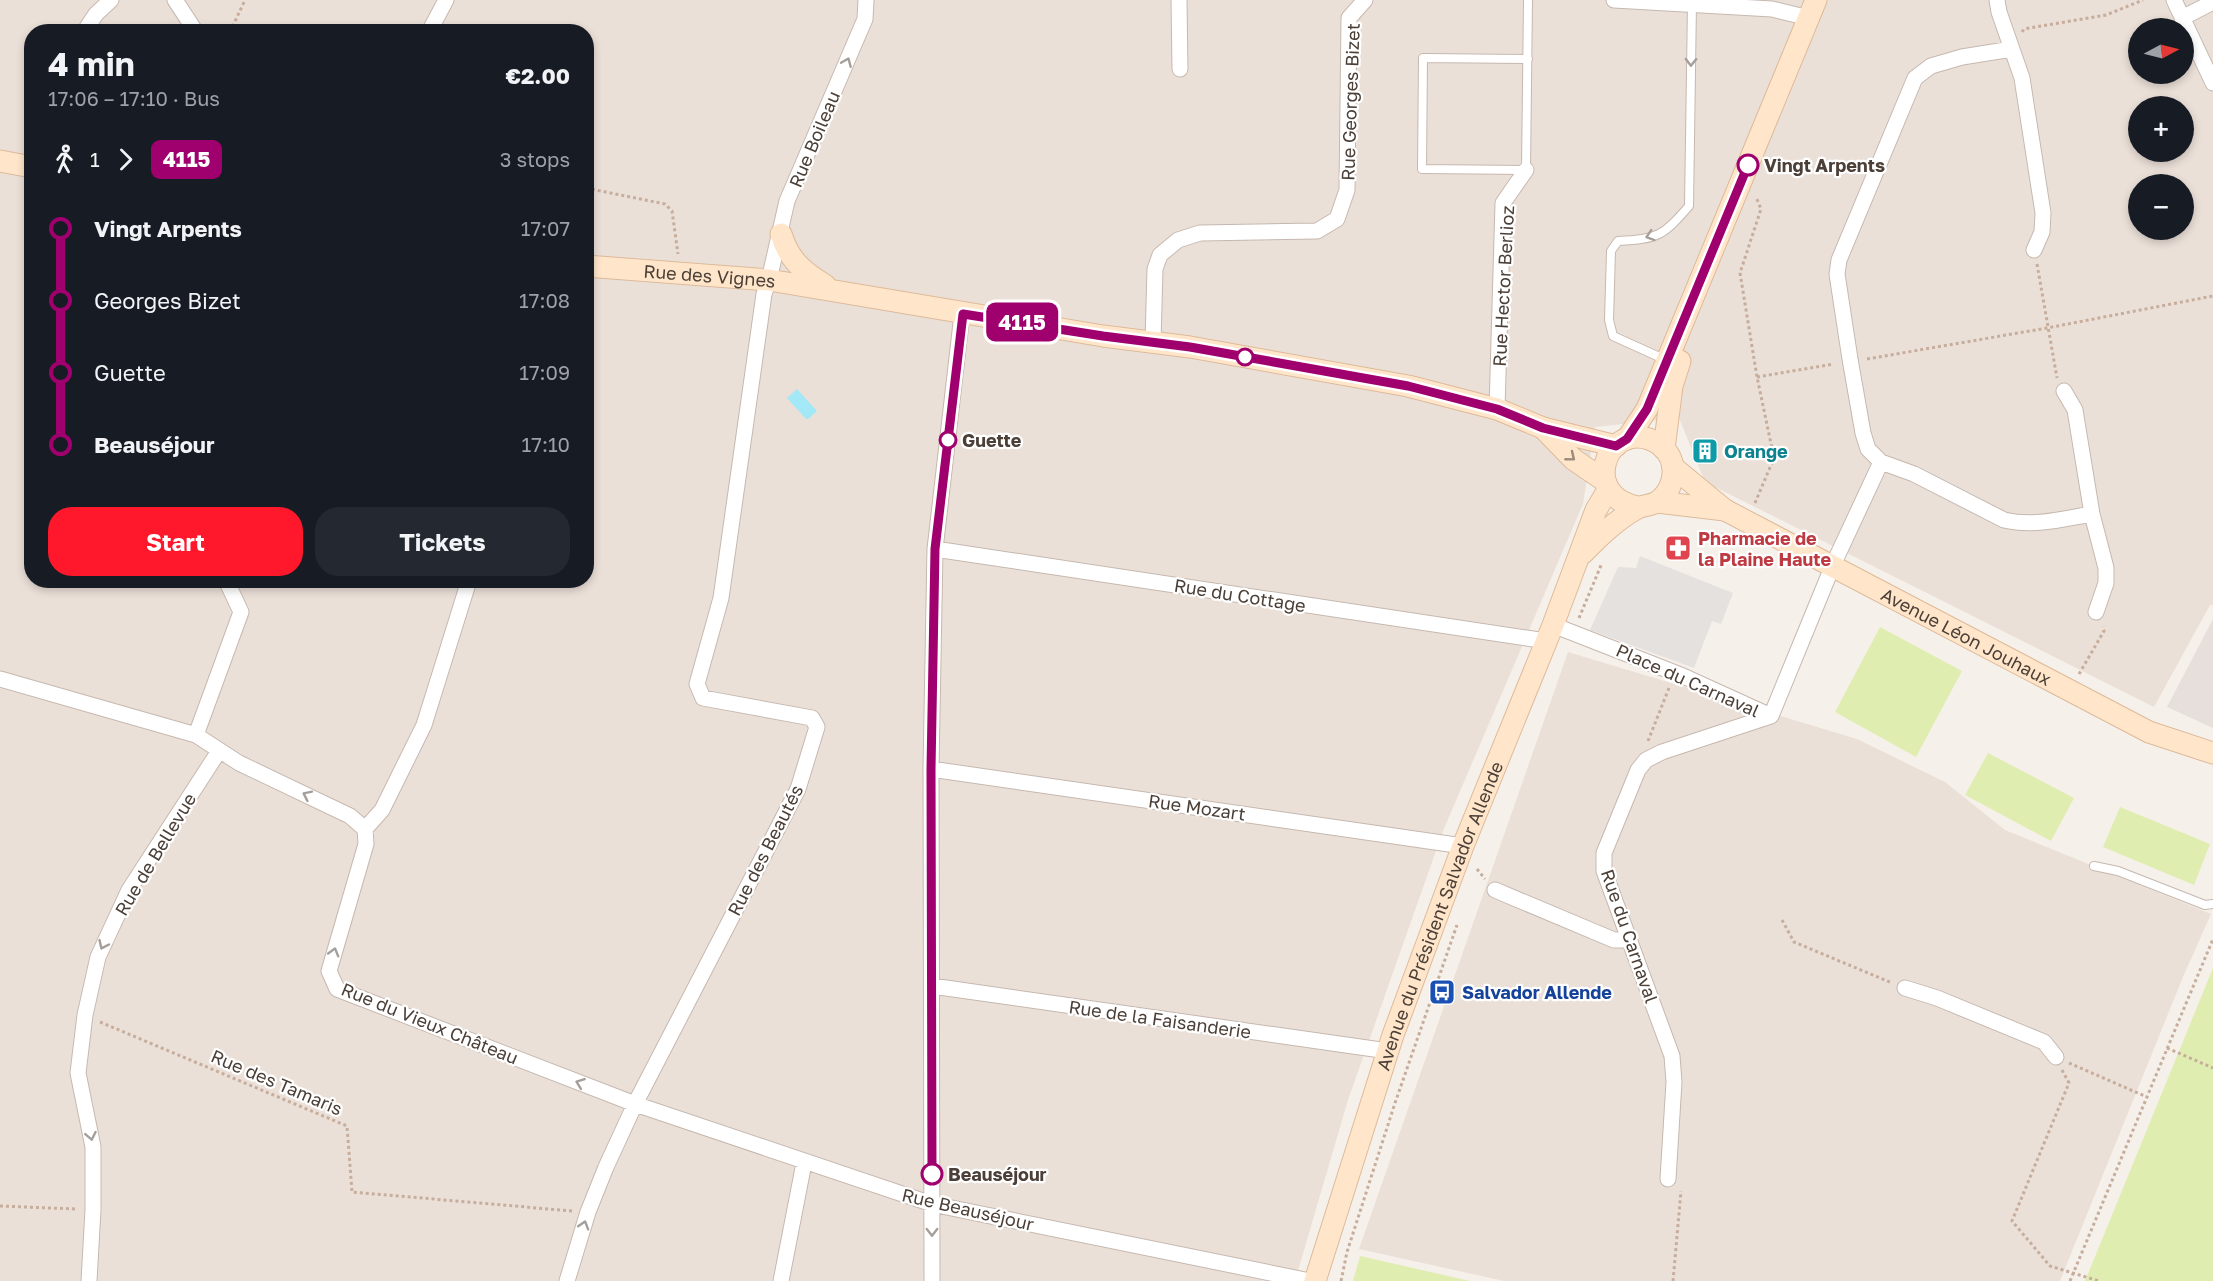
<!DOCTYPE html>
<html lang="en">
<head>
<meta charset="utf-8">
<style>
  :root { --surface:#171b24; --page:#242831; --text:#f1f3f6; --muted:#9ea1a6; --accent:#ff182c }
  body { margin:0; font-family:"Golos Text",sans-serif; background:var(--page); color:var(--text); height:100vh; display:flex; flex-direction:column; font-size:22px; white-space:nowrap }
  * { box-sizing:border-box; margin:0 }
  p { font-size:20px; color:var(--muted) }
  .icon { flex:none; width:33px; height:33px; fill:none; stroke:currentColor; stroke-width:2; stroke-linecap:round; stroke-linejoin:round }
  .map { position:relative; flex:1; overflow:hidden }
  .drawer { position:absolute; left:24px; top:24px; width:570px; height:564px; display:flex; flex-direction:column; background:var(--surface); border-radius:24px; box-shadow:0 3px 9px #0003 }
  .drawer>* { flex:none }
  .badge { padding:0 12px; border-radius:9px; font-size:21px; line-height:39px }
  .needle { width:39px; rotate:83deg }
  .controls { position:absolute; left:2128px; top:18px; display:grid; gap:12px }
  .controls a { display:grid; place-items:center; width:66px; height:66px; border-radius:50%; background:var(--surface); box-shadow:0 3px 9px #0003; font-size:30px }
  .map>.badge { position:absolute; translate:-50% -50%; box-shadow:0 0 0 3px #fff }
  .legs { display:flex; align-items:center; gap:9px; height:66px; padding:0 24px; font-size:20px }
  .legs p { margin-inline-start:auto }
  .headline { display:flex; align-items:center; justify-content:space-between; height:102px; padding:0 24px }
  h1 { font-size:33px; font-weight:700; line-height:45px }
  .cta { display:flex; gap:12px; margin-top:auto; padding:12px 24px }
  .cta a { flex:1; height:69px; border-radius:24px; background:var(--accent); color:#fff; font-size:24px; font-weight:700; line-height:69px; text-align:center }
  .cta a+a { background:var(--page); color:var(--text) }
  ul { padding:0 24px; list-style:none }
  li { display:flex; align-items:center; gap:21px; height:72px; font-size:22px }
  li i { display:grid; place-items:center; width:9px; height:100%; margin:0 8px; background:currentColor }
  li i::after { content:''; width:15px; height:15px; margin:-8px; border:4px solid; border-radius:50%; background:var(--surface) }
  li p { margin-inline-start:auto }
  li:first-child i { background:linear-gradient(#0000 50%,currentColor 0) }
  li:last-child i { background:linear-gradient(currentColor 50%,#0000 0) }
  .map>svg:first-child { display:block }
  .residential { fill:#ebe0d8; fill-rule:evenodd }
  .industrial { fill:#e6dfdb }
  .green { fill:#e0edb0 }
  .parking { fill:#e5e1df }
  .water { fill:#a3e8f7 }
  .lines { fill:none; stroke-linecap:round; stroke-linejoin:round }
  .lane-casing { stroke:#c6b8af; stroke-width:10 }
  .street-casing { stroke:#c6b8af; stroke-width:17 }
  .secondary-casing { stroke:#ddba99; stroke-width:23 }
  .path { stroke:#c6ad9c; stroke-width:3; stroke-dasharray:3 3; stroke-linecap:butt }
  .lane { stroke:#fff; stroke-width:8 }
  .street { stroke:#fff; stroke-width:15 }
  .secondary { stroke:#ffe6cb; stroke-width:21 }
  .oneway { stroke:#a59f9b }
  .oneway2 { stroke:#9c8a7a }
  .line-1-casing { stroke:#fff; stroke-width:14 }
  .line-1 { stroke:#a0006e; stroke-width:9 }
  .stop-1-dot { fill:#fff; stroke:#a0006e; stroke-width:3 }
  .labels { text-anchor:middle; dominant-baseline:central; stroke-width:4.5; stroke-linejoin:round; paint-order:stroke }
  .street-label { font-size:18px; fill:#4b3f37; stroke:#fff }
  .stop-label { font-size:18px; font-weight:bold; fill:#4b3f37; stroke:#fff; text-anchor:start }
  .culture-label { font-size:18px; font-weight:bold; fill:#0d838f; stroke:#fff; text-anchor:start }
  .health-label { font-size:18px; font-weight:bold; fill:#be3a42; stroke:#fff; text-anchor:start }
  .transit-label { font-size:18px; font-weight:bold; fill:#164399; stroke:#fff; text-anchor:start }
</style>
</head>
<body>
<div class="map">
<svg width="2213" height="1281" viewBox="0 0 2213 1281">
  <rect width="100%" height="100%" fill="#f6f0ea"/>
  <!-- residential -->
  <path class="residential" d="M 0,0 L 2213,0 L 2213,605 L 2210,605 L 2154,707 L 1705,482 L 1679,418 L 1595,427 L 1583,504 L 1443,831 L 1348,1100 L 1295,1281 L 0,1281 ZM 2139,28 L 2184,28 L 2184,74 L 2139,74 ZM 32,32 L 586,32 L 586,580 L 32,580 ZM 2139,106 L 2184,106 L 2184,152 L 2139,152 ZM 2139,184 L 2184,184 L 2184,230 L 2139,230 Z
    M 1568,652 L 1857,739 L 1945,782 L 2005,830 L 2211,914 L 2183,977 L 2060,1281 L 1504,1281 L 1359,1249 Z"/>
  <!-- industrial -->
  <path class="industrial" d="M 2213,619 L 2213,728 L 2167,707 Z"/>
  <!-- green -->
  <path class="green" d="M 1880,627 L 1962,671 L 1916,757 L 1835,712 Z
    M 1988,753 L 2074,798 L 2051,841 L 1965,795 Z
    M 2120,807 L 2210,844 L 2194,885 L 2103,847 Z
    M 2213,968 L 2213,1281 L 2085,1281 Z
    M 1360,1256 L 1470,1281 L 1353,1281 Z"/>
  <!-- parking -->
  <path class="parking" d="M 1640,556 L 1733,593 L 1721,624 L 1712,621 L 1694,668 L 1590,630 L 1618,567 L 1636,568 Z"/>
  <!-- water -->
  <path class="water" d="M 797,389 L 817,411 L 808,419 L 806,419 L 787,398 Z"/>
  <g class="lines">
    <defs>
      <path id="lane" d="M 1528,59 L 1423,58 L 1422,169 L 1526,170 L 1528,0
        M 1666,360 L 1613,336 L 1609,320 L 1611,251 L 1618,241 C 1658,239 1663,236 1689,206 L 1692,3
        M 2094,866 L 2118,871 L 2205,905 L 2213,904"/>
      <path id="street" d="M 175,0 L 196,32
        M 1179,0 L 1180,69
        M 1614,0 L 1772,9 L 1809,18
        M 1997,0 L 1999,12 L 2022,78 L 2043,213 L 2042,232 L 2034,250
        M 2174,0 L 2213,83
        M 2182,18 L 2213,2
        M 84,32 L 96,14 L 111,0
        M 429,32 L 446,0
        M 2012,49 L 1962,57 L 1931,66 L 1915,78 L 1839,260 L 1837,274 L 1850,359 L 1863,433 L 1868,449 L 1881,462 L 1914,474 L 2004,520 C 2034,527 2062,519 2092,514
        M 1153,342 L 1155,269 L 1160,255 L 1178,240 L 1200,233 L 1317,231 L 1337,219 L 1347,190 L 1349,18 L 1365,0
        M 2064,391 L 2075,410 L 2092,514 L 2106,568 L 2106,583 L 2096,612
        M 1497,409 L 1503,203 L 1526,170
        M 935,549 L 1546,641
        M 1553,625 L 1683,676 L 1771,716 L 1833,565 L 1881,462
        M 0,679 L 196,735 L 239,763 L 350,816 L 365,829 L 366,844 L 329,971 L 337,989 L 635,1104 L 932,1204 L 1310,1281
        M 196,735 L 241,612 L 226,580
        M 931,769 L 1463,846
        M 365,829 L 382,810 L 424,725 L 467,587
        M 1495,890 L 1614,940 L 1629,940
        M 932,986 L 1388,1051
        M 1905,988 L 1937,998 L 2044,1042 L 2056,1057
        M 1668,1179 L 1674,1082 L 1672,1056 L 1604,871 L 1604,853 L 1638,770 L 1646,760 L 1662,752 L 1771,716
        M 89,1281 L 93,1210 L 93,1147 L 78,1073 L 85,1015 L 98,957 L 129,890 L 219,751
        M 567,1281 L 588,1212 L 606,1167 L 635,1104 L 798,789 L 817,727 L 812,718 L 703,698 L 697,684 L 721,598 L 764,294 L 769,280 L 787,201 L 865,19 L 866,0
        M 781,1281 L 804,1163
        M 932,1281 L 931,769 L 935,549 L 962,314"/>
      <g id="secondary">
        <path d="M 0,161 L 32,167"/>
        <path d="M 781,234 C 789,260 802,271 825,285"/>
        <path id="s1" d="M 586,266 L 769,280 L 1103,336 L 1190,347 L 1408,386 L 1497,409 L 1543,428 L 1616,446"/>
        <path d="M 1543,428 L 1573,459 L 1605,481"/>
        <path d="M 1627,439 L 1647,409 L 1816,0"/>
        <path d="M 1664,449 L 1672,386 L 1680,361"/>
        <path id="s2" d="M 1673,467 L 1725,510 L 2149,732 L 2213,753"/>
        <path d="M 1657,502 L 1725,510"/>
        <path d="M 1583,553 C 1599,537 1616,520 1636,509 C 1642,505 1650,506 1657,502 C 1672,492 1677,472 1670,457 C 1666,449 1658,442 1649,439 C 1604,424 1581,497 1638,507"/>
        <path id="s3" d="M 1315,1281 L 1393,1035 L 1463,846 L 1553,625 L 1596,510 L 1608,490"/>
      </g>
    </defs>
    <!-- lane casing -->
    <use href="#lane" class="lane-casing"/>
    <!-- street casing -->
    <use href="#street" class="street-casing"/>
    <!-- secondary casing -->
    <use href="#secondary" class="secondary-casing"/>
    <!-- path -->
    <path class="path" d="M 230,32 L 245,0
      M 2022,32 L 2024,29 L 2106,15 L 2143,0
      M 586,188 L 665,204 L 672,211 L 678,254
      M 2037,264 L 2057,378
      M 1867,359 L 2047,328 L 2213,296
      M 1757,377 L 1834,364
      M 1755,503 L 1774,458 L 1757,377 L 1740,273 L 1761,209 L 1756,197
      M 1579,618 L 1602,563
      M 2079,674 L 2104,631 L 2102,627
      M 1648,741 L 1669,688
      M 1477,869 L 1485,879
      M 1782,920 L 1794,942 L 1892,983
      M 100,1022 L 347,1126 L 352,1192 L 572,1211
      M 2167,1048 L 2213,1068
      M 2069,1063 L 2147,1097
      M 2062,1070 L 2069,1083 L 2012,1221 L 2050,1266 L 2099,1281
      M 0,1206 L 76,1209
      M 1341,1281 L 1347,1252 L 1395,1103 L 1457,925
      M 1673,1281 L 1681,1191
      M 2070,1281 L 2213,939"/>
    <!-- lane -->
    <use href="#lane" class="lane"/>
    <!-- street -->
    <use href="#street" class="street"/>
    <!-- secondary -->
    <use href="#secondary" class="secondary"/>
  </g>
  <!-- one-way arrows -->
  <defs><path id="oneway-chevron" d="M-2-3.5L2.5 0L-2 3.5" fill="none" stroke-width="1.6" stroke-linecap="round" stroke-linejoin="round" transform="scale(1.5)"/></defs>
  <g class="oneway">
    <use href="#oneway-chevron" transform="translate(847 62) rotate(-67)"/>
    <use href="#oneway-chevron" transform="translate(1691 62) rotate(91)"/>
    <use href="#oneway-chevron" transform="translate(1650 236) rotate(162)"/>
    <use href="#oneway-chevron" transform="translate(307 795) rotate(-154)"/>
    <use href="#oneway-chevron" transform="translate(103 945) rotate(115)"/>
    <use href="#oneway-chevron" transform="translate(334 952) rotate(-74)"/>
    <use href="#oneway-chevron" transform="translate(580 1083) rotate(-159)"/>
    <use href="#oneway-chevron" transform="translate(91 1136) rotate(79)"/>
    <use href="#oneway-chevron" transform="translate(584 1225) rotate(-73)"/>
    <use href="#oneway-chevron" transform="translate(932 1232) rotate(90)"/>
  </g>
  <use class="oneway2" href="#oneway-chevron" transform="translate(1571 457) rotate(39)"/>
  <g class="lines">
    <defs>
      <path id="line-1" d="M 932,1174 L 931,769 L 935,549 L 963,314 L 1103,336 L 1190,347 L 1408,386 L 1497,409 L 1543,428 L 1616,446 L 1627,439 L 1647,409 L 1748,165"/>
    </defs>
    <!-- line-1 casing -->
    <use href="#line-1" class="line-1-casing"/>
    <!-- line-1 -->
    <use href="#line-1" class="line-1"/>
  </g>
  <!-- icons -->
  <defs>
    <symbol id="building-square" viewBox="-11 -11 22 22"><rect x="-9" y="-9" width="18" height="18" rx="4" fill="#0f9aa8" stroke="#fff"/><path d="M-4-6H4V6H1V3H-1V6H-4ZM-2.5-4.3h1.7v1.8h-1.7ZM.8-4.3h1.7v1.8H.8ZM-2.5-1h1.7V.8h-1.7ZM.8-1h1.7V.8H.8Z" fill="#fff"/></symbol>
    <symbol id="pharmacy-square" viewBox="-11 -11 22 22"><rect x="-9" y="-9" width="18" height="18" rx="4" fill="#e0444e" stroke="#fff"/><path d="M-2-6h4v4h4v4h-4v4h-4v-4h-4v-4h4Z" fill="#fff"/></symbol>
    <symbol id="bus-square" viewBox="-11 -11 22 22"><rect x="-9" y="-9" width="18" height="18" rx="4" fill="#1a4fb4" stroke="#fff"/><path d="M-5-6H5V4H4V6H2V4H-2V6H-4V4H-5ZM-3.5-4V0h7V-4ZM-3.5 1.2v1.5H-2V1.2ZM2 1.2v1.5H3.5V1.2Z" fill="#fff"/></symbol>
  </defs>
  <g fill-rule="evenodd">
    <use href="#building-square" x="1690" y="436" width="30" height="30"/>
    <use href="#pharmacy-square" x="1663" y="533" width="30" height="30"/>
    <use href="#bus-square" x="1427" y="977" width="30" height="30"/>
  </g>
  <!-- markers -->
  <g class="stop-1-dot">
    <circle cx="1748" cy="165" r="10"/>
    <circle cx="1245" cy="357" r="8"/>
    <circle cx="948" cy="440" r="8"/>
    <circle cx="932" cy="1174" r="10"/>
  </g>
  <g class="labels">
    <!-- street labels -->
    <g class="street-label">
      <text transform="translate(1350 102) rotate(-88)">Rue Georges Bizet</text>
      <text transform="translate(814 139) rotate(-67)">Rue Boileau</text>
      <text stroke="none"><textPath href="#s1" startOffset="124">Rue des Vignes</textPath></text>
      <text transform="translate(1503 286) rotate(-87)">Rue Hector Berlioz</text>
      <text transform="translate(1240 595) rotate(9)">Rue du Cottage</text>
      <text stroke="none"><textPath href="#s2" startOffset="340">Avenue Léon Jouhaux</textPath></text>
      <text transform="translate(1688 680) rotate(24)">Place du Carnaval</text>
      <text transform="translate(1197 807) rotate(8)">Rue Mozart</text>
      <text transform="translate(765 850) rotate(-63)">Rue des Beautés</text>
      <text transform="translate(155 854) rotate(-59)">Rue de Bellevue</text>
      <text stroke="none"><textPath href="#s3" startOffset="386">Avenue du Président Salvador Allende</textPath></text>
      <text transform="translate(1630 936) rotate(71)">Rue du Carnaval</text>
      <text transform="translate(1160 1019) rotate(8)">Rue de la Faisanderie</text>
      <text transform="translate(430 1023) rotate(22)">Rue du Vieux Château</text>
      <text transform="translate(277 1082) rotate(23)">Rue des Tamaris</text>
      <text transform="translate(968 1209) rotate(13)">Rue Beauséjour</text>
    </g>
    <!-- stop labels -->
    <g class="stop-label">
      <text x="1764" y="165">Vingt Arpents</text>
      <text x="962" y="440">Guette</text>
      <text x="948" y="1174">Beauséjour</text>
    </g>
    <!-- culture labels -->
    <g class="culture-label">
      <text x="1724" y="451">Orange</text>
    </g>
    <!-- health labels -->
    <g class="health-label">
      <text x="1698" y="538">Pharmacie de<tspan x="1698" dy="21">la Plaine Haute</tspan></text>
    </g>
    <!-- transit labels -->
    <g class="transit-label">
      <text x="1462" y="992">Salvador Allende</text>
    </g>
  </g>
</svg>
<div class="controls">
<a><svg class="needle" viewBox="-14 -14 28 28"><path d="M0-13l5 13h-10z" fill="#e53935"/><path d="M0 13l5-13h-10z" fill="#9ea1a6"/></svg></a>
<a>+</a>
<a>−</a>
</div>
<b class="badge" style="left:1022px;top:322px;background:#a0006e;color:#fff">4115</b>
<section class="drawer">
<div class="headline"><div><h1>4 min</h1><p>17:06 – 17:10 · Bus</p></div><b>€2.00</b></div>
<div class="legs"><svg class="icon" aria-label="walk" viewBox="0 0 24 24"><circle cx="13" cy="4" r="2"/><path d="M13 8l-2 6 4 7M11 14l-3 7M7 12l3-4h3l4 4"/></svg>1<svg class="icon" aria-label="forward" viewBox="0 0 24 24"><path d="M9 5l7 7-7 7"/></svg><b class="badge" style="background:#a0006e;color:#fff">4115</b><p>3 stops</p></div>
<ul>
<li><i style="color:#a0006e"></i><b>Vingt Arpents</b><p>17:07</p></li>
<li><i style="color:#a0006e"></i><span>Georges Bizet</span><p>17:08</p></li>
<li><i style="color:#a0006e"></i><span>Guette</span><p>17:09</p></li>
<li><i style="color:#a0006e"></i><b>Beauséjour</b><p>17:10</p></li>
</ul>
<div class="cta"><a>Start</a><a>Tickets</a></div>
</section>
</div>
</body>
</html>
